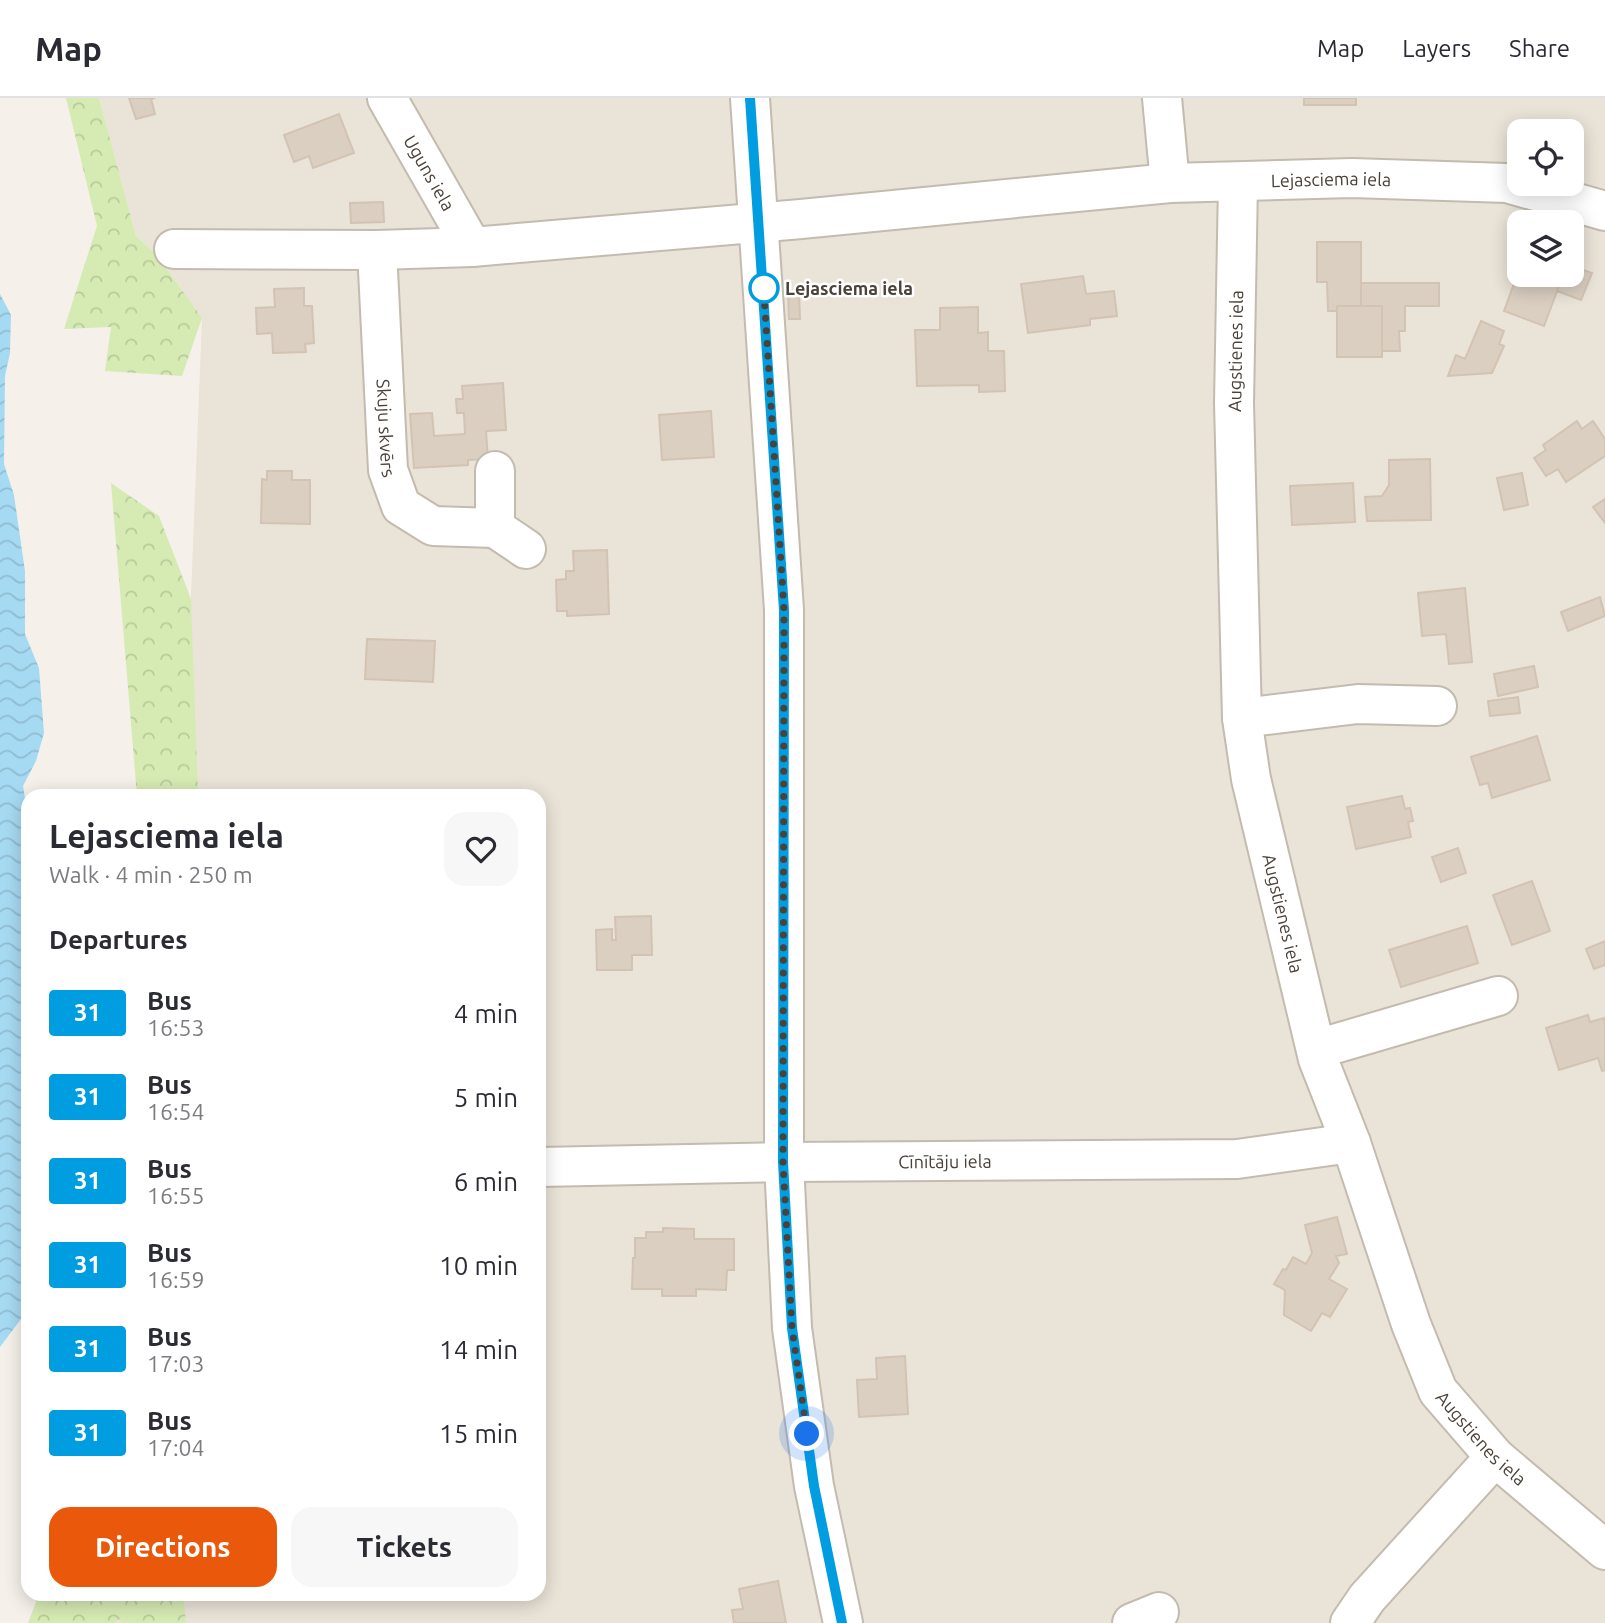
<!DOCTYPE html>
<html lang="en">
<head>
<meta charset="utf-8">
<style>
  :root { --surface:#fff; --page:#f7f7f7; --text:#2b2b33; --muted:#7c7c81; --line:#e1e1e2; --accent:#ea580c }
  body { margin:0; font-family:Ubuntu,sans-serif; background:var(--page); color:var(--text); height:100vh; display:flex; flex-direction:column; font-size:26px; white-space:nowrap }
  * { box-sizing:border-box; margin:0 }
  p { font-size:23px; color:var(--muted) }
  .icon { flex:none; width:38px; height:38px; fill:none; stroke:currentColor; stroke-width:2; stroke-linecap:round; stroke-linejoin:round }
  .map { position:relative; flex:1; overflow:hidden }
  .sheet { position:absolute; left:21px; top:691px; width:525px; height:812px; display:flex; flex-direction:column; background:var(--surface); border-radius:21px; box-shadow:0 4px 18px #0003 }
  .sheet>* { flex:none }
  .badge { padding:0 14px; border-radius:5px; font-size:24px; line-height:46px }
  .fabs { position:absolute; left:1507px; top:21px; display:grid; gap:14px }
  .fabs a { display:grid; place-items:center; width:77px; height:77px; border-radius:14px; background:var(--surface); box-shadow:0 4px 18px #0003; font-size:35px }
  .you { position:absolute; width:35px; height:35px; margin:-18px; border:5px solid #fff; border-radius:50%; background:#1a73e8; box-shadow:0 0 0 10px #1a73e833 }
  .map>.badge { position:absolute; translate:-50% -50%; box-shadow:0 0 0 4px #fff }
  h2 { padding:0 28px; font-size:26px; line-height:63px }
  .round { display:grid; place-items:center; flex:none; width:74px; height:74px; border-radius:21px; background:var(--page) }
  .overview { display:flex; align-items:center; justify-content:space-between; height:119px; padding:0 28px }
  h1 { font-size:33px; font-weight:600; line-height:52px }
  .action { display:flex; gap:14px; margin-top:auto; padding:14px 28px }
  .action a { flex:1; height:80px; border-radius:21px; background:var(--accent); color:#fff; font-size:28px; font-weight:600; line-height:80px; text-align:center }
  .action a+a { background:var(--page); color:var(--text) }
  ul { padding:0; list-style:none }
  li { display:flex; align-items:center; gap:21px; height:84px; padding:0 28px }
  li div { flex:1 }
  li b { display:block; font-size:26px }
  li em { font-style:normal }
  li .badge { min-width:77px; font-weight:700; text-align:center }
  header { display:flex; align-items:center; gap:42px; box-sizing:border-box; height:98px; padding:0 35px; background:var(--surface); border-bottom:2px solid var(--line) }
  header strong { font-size:33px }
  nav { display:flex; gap:38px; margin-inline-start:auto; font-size:24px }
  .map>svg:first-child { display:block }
  .residential { fill:#eae3d8; fill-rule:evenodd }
  .forest { fill:url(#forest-crowns) }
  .water { fill:url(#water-waves) }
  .building { fill:#dbcfc2; stroke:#d3c3b2; stroke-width:2 }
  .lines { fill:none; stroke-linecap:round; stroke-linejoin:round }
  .minor-casing { stroke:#c4bbaf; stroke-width:42 }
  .minor { stroke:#fff; stroke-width:38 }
  .line-casing { stroke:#fff; stroke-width:16 }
  .line { stroke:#009de0; stroke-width:10 }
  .walk { stroke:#4a4138; stroke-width:7; stroke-dasharray:0 12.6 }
  .stop-dot { fill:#fff; stroke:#009de0; stroke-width:3.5 }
  .labels { text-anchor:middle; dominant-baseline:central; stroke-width:5; stroke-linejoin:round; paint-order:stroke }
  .street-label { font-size:18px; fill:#4a4138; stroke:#fff }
  .stop-label { font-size:18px; font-weight:bold; fill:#4a4138; stroke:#fff; text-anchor:start }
</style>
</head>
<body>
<header>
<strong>Map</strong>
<nav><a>Map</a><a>Layers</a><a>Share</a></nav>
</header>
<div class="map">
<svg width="1605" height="1525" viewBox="0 0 1605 1525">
  <defs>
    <pattern id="forest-crowns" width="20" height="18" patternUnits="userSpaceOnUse" patternTransform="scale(1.75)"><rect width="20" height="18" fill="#d6eab3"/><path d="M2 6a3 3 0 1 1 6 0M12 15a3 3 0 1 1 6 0" fill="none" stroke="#b9ca9b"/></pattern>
    <pattern id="water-waves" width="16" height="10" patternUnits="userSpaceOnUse" patternTransform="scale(1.75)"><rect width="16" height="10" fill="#a6daf3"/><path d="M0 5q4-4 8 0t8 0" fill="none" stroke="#90bcd1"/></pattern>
  </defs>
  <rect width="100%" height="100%" fill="#f5f1ea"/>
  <!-- residential -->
  <path class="residential" d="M 99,0 L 1605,0 L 1605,1525 L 75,1525 L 85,1496 L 539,1496 L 539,698 L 183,698 L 202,220 L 156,156 L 136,138 ZM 1519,33 L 1572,33 L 1572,86 L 1519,86 ZM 1519,124 L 1572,124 L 1572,177 L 1519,177 Z"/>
  <!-- forest -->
  <path class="forest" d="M 66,0 L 99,0 L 136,138 L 156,156 L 202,220 L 182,278 L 105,273 L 111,229 L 64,231 L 97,128 Z
    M 111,385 L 159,418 L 191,501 L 198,698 L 137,698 Z
    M 39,1496 L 183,1496 L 186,1525 L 122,1525 L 119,1521 L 115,1525 L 28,1525 Z"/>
  <!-- water -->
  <path class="water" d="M 0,196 L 11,217 L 10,255 L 5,278 L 4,366 L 14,397 L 25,473 L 25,536 L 39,570 L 44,635 L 36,663 L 23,688 L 28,719 L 28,762 L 22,790 L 21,815 L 28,831 L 28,920 L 25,932 L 28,942 L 27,1213 L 0,1249 Z"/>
  <!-- building -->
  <path class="building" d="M 129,0 L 155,0 L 151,1 L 155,16 L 136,21 Z
    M 1304,0 L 1356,0 L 1356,7 L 1304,7 Z
    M 339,16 L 354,55 L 313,70 L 309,58 L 294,64 L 284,37 Z
    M 383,104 L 384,124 L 351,125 L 350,105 Z
    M 1317,144 L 1361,144 L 1361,208 L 1337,208 L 1337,213 L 1328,213 L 1327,184 L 1317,184 Z
    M 1572,168 L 1592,175 L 1581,202 L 1557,193 L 1563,177 L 1572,177 Z
    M 1519,172 L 1519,177 L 1563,177 L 1544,228 L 1504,213 Z
    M 1083,178 L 1086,196 L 1114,193 L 1117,218 L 1090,221 L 1090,227 L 1028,235 L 1021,186 Z
    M 1361,185 L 1439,185 L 1439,208 L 1405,208 L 1405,233 L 1399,233 L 1400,253 L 1382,253 L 1382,208 L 1361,208 Z
    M 304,190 L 304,208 L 312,208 L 314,245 L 305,246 L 306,254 L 273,255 L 272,235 L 257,236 L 256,210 L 275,209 L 274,191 Z
    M 788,195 L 799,195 L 800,221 L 789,221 Z
    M 1337,208 L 1382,208 L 1382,259 L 1337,259 Z
    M 978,209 L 978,235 L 988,234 L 988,253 L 1004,253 L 1005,293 L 979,294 L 979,287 L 917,288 L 915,232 L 940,232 L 940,210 Z
    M 1481,223 L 1504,233 L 1499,246 L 1504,248 L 1492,275 L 1448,278 L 1456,257 L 1465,261 Z
    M 503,285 L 506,332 L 486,333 L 488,361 L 468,362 L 468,367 L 414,370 L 410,316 L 432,315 L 434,338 L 465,336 L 464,315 L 457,315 L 456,301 L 463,301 L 462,288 Z
    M 711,313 L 714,359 L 662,362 L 659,317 Z
    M 1577,323 L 1582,331 L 1593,323 L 1605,341 L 1605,358 L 1566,384 L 1558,371 L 1546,378 L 1534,360 L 1546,352 L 1543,347 Z
    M 1430,361 L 1431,422 L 1367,423 L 1365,399 L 1382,398 L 1389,387 L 1389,362 Z
    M 267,373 L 292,373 L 292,382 L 310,382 L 310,426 L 261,425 L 262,381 L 267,382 Z
    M 1522,375 L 1528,407 L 1504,412 L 1497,380 Z
    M 1353,385 L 1355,424 L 1292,427 L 1290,388 Z
    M 1605,401 L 1605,425 L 1593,409 Z
    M 607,452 L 609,516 L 567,518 L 567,513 L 557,513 L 556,482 L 566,481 L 566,473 L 574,473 L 573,453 Z
    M 1465,490 L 1472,564 L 1449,566 L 1446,536 L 1422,538 L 1418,495 Z
    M 1600,499 L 1605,518 L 1568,533 L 1561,514 Z
    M 367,541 L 435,543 L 433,584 L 365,581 Z
    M 1534,568 L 1538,589 L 1498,598 L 1494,576 Z
    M 1518,599 L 1520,615 L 1490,618 L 1488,603 Z
    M 1537,638 L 1550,682 L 1492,700 L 1488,685 L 1480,687 L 1471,659 Z
    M 1402,698 L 1405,711 L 1410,710 L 1413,723 L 1408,724 L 1411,739 L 1356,751 L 1347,709 Z
    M 1458,750 L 1466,775 L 1441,784 L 1432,759 Z
    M 1532,783 L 1550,833 L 1512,847 L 1493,797 Z
    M 651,818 L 652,857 L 632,857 L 632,872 L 597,872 L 596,832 L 612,831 L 612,842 L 616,842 L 615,819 Z
    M 1467,828 L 1478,865 L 1401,889 L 1389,852 Z
    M 1605,843 L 1605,867 L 1594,871 L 1586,851 Z
    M 1588,917 L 1590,924 L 1604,920 L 1605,924 L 1605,972 L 1602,973 L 1598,960 L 1559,972 L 1546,930 Z
    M 1337,1119 L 1347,1156 L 1336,1158 L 1339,1165 L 1329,1181 L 1347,1191 L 1330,1219 L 1322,1215 L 1311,1233 L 1284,1217 L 1285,1192 L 1274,1186 L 1283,1171 L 1286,1172 L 1293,1159 L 1306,1166 L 1312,1155 L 1305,1127 Z
    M 663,1130 L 694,1131 L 694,1141 L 734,1141 L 734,1172 L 727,1172 L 726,1192 L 696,1191 L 696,1198 L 662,1198 L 662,1191 L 632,1191 L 633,1160 L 635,1160 L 635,1140 L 646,1140 L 646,1134 L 663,1134 Z
    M 905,1258 L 908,1316 L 859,1319 L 857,1282 L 877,1281 L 876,1260 Z
    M 778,1483 L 786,1525 L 734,1525 L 732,1512 L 743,1511 L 739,1491 Z"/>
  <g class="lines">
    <defs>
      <g id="minor">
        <path id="s1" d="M 387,0 L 472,149"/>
        <path d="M 750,0 L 784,512 L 784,1064 L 792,1230 L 814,1388 L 843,1525"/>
        <path d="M 1162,0 L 1170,85"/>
        <path id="s2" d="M 1238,85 L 1234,305 L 1242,620 L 1251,681 L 1318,961 L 1351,1045 L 1411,1226 L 1438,1293 L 1495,1359 L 1605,1452"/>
        <path id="s3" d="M 174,151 L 377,152 L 472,149 L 801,121 L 1170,85 L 1352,80 L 1507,85 L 1605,113"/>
        <path id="s4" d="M 377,152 L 388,372 L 401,408 L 433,428 L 495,430"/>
        <path d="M 495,373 L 495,430 L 526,451"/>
        <path d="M 1242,620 L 1358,606 L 1437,608"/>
        <path d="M 1317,951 L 1498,898"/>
        <path id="s5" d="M 539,1069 L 784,1064 L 1237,1061 L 1351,1045"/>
        <path d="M 1132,1525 L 1159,1514"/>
        <path d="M 1350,1525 L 1367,1500 L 1495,1359"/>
      </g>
    </defs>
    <!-- minor casing -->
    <use href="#minor" class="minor-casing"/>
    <!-- minor -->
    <use href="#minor" class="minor"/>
  </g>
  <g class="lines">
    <defs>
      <path id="line" d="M 750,0 L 784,512 L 783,1064 L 792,1230 L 814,1388 L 842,1525"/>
    </defs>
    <!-- line casing -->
    <use href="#line" class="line-casing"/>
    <!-- line -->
    <use href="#line" class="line"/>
    <!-- walk -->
    <path class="walk" d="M 764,190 L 763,180 L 784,512 L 783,1064 L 792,1230 L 807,1336"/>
  </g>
  <!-- markers -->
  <circle class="stop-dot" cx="764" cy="190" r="14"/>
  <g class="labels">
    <!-- street labels -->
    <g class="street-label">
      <text stroke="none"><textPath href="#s1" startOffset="86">Uguns iela</textPath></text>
      <text stroke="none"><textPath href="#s3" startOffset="1160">Lejasciema iela</textPath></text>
      <text transform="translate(1235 253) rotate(-89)">Augstienes iela</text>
      <text stroke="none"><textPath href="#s4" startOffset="178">Skuju skvērs</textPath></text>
      <text stroke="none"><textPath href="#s2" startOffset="735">Augstienes iela</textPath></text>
      <text stroke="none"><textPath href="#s5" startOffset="406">Cīnītāju iela</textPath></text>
      <text stroke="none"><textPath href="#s2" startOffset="1302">Augstienes iela</textPath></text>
    </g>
    <!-- stop labels -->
    <g class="stop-label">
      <text x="785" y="190">Lejasciema iela</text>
    </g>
  </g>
</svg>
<div class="fabs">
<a><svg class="icon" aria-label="locate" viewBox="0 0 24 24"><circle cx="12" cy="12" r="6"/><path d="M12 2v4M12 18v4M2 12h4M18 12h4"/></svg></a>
<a><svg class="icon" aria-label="layers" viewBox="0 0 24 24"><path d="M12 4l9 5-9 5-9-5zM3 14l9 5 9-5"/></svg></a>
</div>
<div class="you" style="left:807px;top:1336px"></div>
<section class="sheet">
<div class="overview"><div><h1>Lejasciema iela</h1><p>Walk · 4 min · 250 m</p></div><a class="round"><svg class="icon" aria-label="heart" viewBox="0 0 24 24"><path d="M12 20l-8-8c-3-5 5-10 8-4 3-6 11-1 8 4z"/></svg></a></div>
<h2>Departures</h2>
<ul>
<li><span class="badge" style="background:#009de0;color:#fff">31</span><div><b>Bus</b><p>16:53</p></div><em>4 min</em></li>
<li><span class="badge" style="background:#009de0;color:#fff">31</span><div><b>Bus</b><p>16:54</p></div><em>5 min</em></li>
<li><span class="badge" style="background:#009de0;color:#fff">31</span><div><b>Bus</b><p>16:55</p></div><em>6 min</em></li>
<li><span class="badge" style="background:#009de0;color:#fff">31</span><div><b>Bus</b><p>16:59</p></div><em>10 min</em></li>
<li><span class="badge" style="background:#009de0;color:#fff">31</span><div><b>Bus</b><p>17:03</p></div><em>14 min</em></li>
<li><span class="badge" style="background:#009de0;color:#fff">31</span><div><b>Bus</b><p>17:04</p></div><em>15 min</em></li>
</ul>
<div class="action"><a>Directions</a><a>Tickets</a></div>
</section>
</div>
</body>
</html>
